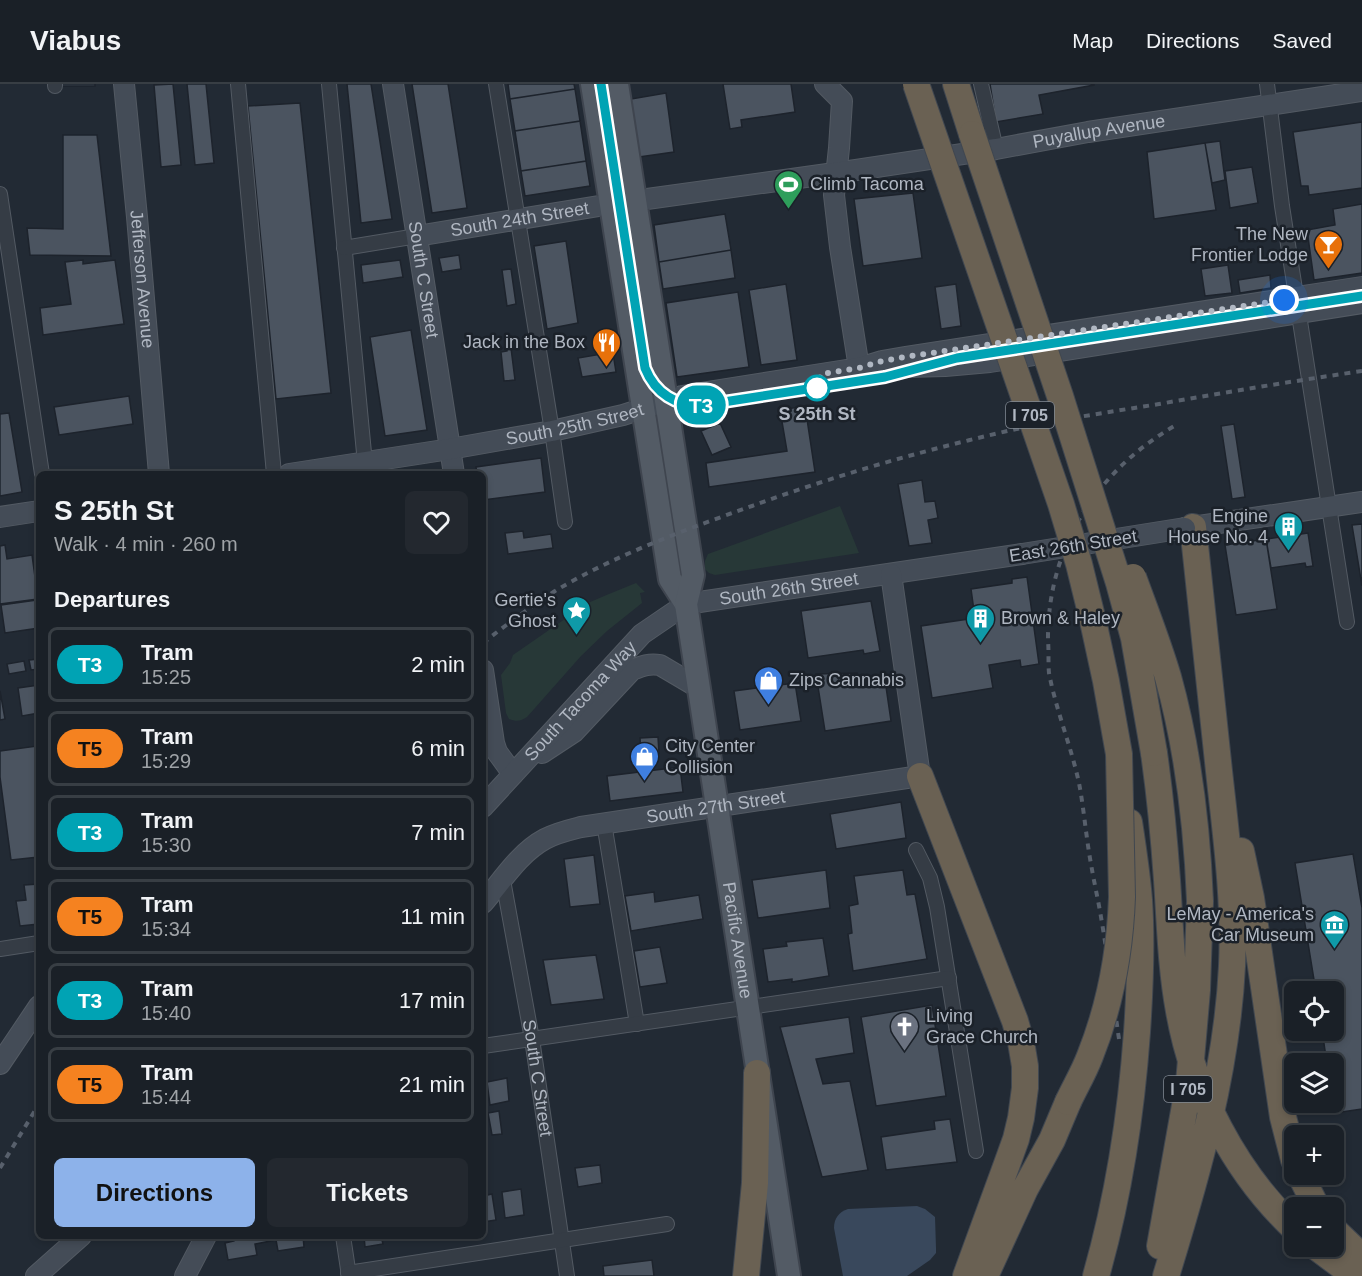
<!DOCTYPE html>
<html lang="en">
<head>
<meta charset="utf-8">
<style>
  :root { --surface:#1a2027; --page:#23282f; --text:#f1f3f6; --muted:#9fa3a7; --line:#383e44; --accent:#8db2ea }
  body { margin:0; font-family:Helvetica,sans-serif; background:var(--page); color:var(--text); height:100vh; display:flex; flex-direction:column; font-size:22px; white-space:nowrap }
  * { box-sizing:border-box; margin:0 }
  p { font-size:20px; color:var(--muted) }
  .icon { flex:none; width:33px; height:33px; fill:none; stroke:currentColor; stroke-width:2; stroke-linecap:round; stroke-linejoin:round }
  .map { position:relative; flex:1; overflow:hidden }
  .panel { position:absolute; left:36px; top:387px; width:450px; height:768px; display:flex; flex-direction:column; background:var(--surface); border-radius:9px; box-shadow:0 3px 9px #0003,0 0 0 2px var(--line) }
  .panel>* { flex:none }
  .badge { padding:0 12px; border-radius:20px; font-size:21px; line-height:39px }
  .fabs { position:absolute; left:1284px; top:897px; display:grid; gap:12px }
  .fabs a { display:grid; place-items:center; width:60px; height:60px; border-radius:9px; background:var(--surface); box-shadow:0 3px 9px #0003,0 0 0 2px var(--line); font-size:30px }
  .you { position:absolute; width:30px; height:30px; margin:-15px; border:4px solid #fff; border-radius:50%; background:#1a73e8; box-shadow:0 0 0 9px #1a73e833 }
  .map>.badge { position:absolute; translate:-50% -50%; box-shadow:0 0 0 3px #fff }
  h2 { padding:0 18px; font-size:22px; line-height:54px }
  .round { display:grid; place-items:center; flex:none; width:63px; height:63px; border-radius:9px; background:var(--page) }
  .summary { display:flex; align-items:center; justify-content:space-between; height:102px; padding:0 18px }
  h1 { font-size:28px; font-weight:600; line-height:45px }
  .cta { display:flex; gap:12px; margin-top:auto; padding:12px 18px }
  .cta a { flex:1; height:69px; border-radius:9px; background:var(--accent); color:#111; font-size:24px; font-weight:600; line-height:69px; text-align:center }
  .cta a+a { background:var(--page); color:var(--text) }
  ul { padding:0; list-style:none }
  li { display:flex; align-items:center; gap:18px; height:75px; margin:0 12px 9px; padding:0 6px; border:3px solid var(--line); border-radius:9px }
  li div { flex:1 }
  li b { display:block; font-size:22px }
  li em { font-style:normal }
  li .badge { min-width:66px; font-weight:700; text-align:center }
  header { display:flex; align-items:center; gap:36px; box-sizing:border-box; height:84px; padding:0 30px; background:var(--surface); border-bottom:2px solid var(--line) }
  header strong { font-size:28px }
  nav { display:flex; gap:33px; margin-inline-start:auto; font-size:21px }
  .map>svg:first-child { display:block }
  .green { fill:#273837 }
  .water { fill:#39485c }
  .building { fill:#4b5460; stroke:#1d232c; stroke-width:1.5 }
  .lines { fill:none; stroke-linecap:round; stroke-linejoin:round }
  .street-casing { stroke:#535a63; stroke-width:16 }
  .secondary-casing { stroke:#535a63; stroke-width:22 }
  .primary-casing { stroke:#3f454f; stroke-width:26 }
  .highway-casing { stroke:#404750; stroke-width:28 }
  .street { stroke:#353c45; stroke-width:14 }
  .secondary { stroke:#444c57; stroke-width:20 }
  .primary { stroke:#535b65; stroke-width:22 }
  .highway { stroke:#6a6153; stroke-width:26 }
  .tram { stroke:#58606c; stroke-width:1.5 }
  .rail { stroke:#58606c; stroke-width:4; stroke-dasharray:6 6; stroke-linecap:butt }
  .secondary-bridge-casing { stroke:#535a63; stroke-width:22; stroke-linecap:butt }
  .highway-bridge-casing { stroke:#404750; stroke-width:28; stroke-linecap:butt }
  .secondary-bridge { stroke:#444c57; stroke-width:20 }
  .highway-bridge { stroke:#6a6153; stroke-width:26 }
  .line-casing { stroke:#fff; stroke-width:14 }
  .line { stroke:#00a3b4; stroke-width:9 }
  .walk { stroke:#b0b7c2; stroke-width:6; stroke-dasharray:0 10.8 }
  .stop-dot { fill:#fff; stroke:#00a3b4; stroke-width:3 }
  .labels { text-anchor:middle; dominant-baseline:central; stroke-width:5; stroke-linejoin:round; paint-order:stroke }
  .shield { fill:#1b2129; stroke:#838a94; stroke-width:1.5 }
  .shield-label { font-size:16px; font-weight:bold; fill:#b0b7c2 }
  .street-label { font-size:18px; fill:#b0b7c2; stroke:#1b2129 }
  .poi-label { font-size:18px; fill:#b0b7c2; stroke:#1b2129; text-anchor:start }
  .stop-label { font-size:18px; font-weight:bold; fill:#b0b7c2; stroke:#1b2129 }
</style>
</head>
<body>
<header>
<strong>Viabus</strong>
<nav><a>Map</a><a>Directions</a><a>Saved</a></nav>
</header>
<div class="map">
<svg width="1362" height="1192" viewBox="0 0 1362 1192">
  <rect width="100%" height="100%" fill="#222a34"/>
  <!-- green -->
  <path class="green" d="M 840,422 L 859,469 L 715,491 L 709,489 L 705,485 L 705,477 L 708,470 Z
    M 636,499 L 645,508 L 640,509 L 642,519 L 607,547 L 581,572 L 527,633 C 521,637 517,638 509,635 L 506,629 L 501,591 L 510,579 L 513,571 L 588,519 L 609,510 Z"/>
  <!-- water -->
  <path class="water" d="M 917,1122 L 925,1125 L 935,1133 L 936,1165 L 936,1169 L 930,1176 L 907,1192 L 843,1192 L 834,1144 C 834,1134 839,1128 848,1125 Z"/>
  <!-- building -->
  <path class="building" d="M 61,0 L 95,0 L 95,2 L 61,2 Z
    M 173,0 L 181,81 L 161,83 L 154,1 Z
    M 187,0 L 206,0 L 214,79 L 195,81 Z
    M 347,0 L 371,0 L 392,135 L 361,139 Z
    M 412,0 L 448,0 L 467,124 L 432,129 Z
    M 508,0 L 574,0 L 575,5 L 510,15 Z
    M 723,0 L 791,0 L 795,28 L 741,36 L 742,43 L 730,45 Z
    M 990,0 L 1094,0 L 1094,1 L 1039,11 L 1043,30 L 996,38 Z
    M 575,5 L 580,37 L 515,47 L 510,15 Z
    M 666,9 L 674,68 L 639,73 L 631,15 Z
    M 300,19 L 331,309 L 276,315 L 248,22 Z
    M 580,37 L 586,77 L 521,87 L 515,47 Z
    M 1362,38 L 1362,104 L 1309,111 L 1308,102 L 1301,102 L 1293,48 Z
    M 63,51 L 97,51 L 111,172 L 30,171 L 27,144 L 63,145 Z
    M 1220,57 L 1225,96 L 1212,99 L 1205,59 Z
    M 1205,59 L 1216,126 L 1154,135 L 1147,68 Z
    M 586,77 L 590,102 L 525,112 L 521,87 Z
    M 1252,83 L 1258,119 L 1230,124 L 1225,87 Z
    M 913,109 L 922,174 L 863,182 L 854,115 Z
    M 1362,120 L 1362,189 L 1314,196 L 1307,146 L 1335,141 L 1333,125 Z
    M 725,130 L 731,166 L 659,178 L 654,141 Z
    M 566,157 L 578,239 L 547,245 L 534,162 Z
    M 731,166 L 735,194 L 663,205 L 659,178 Z
    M 459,171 L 461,185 L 442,188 L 439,174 Z
    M 83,176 L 83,180 L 115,176 L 124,240 L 43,251 L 40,224 L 71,220 L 65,178 Z
    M 400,176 L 403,193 L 363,199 L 361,181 Z
    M 1228,181 L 1232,209 L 1205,212 L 1201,185 Z
    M 511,185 L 516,220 L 507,222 L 502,186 Z
    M 1270,191 L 1271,204 L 1240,209 L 1238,196 Z
    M 786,200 L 797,276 L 761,281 L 749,206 Z
    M 956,200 L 961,242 L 941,245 L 935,203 Z
    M 738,208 L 749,283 L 677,293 L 666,219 Z
    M 411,246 L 427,346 L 385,352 L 370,253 Z
    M 505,256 L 510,256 L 515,296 L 504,297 L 501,268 L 507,267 Z
    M 611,257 L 616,288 L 582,293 L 578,274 L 602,270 L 600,259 Z
    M 129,312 L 133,340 L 59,351 L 54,323 Z
    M 805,322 L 815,388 L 709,403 L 706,379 L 787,367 L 780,326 Z
    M 9,329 L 22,408 L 0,412 L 0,330 Z
    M 720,339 L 731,363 L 712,371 L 701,347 Z
    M 1234,340 L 1245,413 L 1232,415 L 1221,342 Z
    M 541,374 L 545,408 L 483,416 L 483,390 L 477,390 L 476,383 Z
    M 922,396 L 925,418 L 935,417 L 938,434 L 928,436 L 932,459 L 909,462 L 898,400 Z
    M 1362,440 L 1362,502 L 1352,441 Z
    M 523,447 L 524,454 L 551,450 L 553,464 L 508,470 L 505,449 Z
    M 1308,449 L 1313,482 L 1306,483 L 1305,479 L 1271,484 L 1266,455 Z
    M 1266,455 L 1277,525 L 1236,531 L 1225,461 Z
    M 5,461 L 7,475 L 32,471 L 38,515 L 0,520 L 0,462 Z
    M 1027,493 L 1039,580 L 1021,583 L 1020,576 L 989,581 L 993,604 L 932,614 L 921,542 L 975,534 L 971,505 L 1012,499 L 1012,495 Z
    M 37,516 L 39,544 L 5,549 L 1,521 Z
    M 871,517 L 880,567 L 864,570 L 863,566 L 808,574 L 801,527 Z
    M 39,575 L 39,585 L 31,586 L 29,576 Z
    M 24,577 L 26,587 L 9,590 L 7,580 Z
    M 857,589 L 858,600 L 885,596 L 891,637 L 825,647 L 816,590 Z
    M 795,599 L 801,637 L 740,646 L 734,607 Z
    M 39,601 L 39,629 L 22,632 L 18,604 Z
    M 0,607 L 5,635 L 0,636 Z
    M 658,653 L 659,669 L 641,671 L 640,654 Z
    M 37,662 L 39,675 L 39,734 L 35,735 L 37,754 L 39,753 L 39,773 L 11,776 L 0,693 L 0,667 Z
    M 680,683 L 683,708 L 610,717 L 607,692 Z
    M 901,718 L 906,754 L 836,765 L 830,730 Z
    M 1353,770 L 1362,824 L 1362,1025 L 1335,1029 L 1333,1018 L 1334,980 L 1327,980 L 1322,946 L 1334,946 L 1334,908 L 1316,908 L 1295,779 Z
    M 594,771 L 600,820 L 570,823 L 564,775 Z
    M 826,786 L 830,824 L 758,834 L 752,796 Z
    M 903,786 L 907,811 L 915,810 L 927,875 L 853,887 L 848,850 L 852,849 L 849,822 L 858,820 L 854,792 Z
    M 39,800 L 39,840 L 20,842 L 16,817 L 26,816 L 24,801 Z
    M 654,808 L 655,818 L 699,811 L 703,835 L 631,847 L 625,812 Z
    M 823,854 L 829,892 L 792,898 L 792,895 L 768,898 L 763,865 L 787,862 L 786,858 Z
    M 660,863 L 667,899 L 640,903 L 634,867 Z
    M 596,871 L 604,915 L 551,921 L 543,876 Z
    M 932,921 L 946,1012 L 876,1022 L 861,933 Z
    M 849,933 L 854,969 L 816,975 L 823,1000 L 850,997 L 868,1086 L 822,1093 L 780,943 Z
    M 507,994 L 509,1017 L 490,1021 L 487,998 Z
    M 499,1027 L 502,1050 L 492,1051 L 488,1029 Z
    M 950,1035 L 957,1078 L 886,1086 L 881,1053 L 935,1045 L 934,1037 Z
    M 486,1041 L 487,1052 L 483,1053 L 483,1042 Z
    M 600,1081 L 602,1099 L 578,1103 L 575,1084 Z
    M 521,1105 L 524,1131 L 505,1134 L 502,1108 Z
    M 492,1110 L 496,1136 L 483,1138 L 483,1112 Z
    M 234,1152 L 303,1152 L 304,1163 L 278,1167 L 276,1156 L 255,1160 L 257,1171 L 228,1176 L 225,1159 L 234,1157 Z
    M 364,1152 L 381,1152 L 383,1160 L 365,1163 Z
    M 652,1176 L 654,1192 L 604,1192 L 603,1182 Z"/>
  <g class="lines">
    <defs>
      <g id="street">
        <path d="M 238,0 L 274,390"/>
        <path d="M 329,0 L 366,390"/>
        <path d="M 496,0 L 552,347 L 565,438"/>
        <path d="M 981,0 L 996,65"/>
        <path d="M 1267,0 L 1282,122 L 1347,538"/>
        <path d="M 55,2 L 55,0"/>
        <path d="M 0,110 L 42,390"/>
        <path d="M 344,164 L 417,152"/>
        <path d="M 604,739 L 637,940"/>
        <path d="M 916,766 L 930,794 L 937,823 L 976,1067"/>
        <path id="s1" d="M 503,796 L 532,955 L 567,1192"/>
        <path d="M 0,865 L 39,859"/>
        <path d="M 483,962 L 949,894"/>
        <path d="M 343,1152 L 349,1192"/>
        <path d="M 348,1189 L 667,1140"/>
      </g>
      <g id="secondary">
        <path id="s2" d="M 124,0 L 137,133 L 159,390"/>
        <path id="s3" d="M 393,0 L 454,390"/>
        <path d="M 825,0 L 842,17 L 839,64 L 834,111 L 840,163 L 859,284"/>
        <path id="s4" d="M 417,152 L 611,120 L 856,86 L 996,65 L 1088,48 L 1362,7"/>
        <path d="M 907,283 L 945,282 L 990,278 L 1362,219"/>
        <path id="s5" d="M 289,390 L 450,365 L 552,347 L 623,331 L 682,312 L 859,284 L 882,277 L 905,273 L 1362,203"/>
        <path d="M 0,433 L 39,427"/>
        <path d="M 1185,444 L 1362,418"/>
        <path d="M 483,586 L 494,659 L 497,668 L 513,690"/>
        <path d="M 542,669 L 574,648 L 632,586 C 642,582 649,579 660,581 L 699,604"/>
        <path id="s6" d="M 483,723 L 642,550 L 686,520 L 1022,470"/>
        <path id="s7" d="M 483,819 C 502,797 519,769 545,755 C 556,749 569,746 581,743 L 920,692 L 891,490"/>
        <path d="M 0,980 L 39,922"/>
        <path d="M 36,1192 L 81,1152"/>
        <path d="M 185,1192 L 206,1152"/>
      </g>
      <g id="primary">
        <path d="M 592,0 L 670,495 L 686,520"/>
        <path id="s8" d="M 617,0 L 693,491 L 686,520 L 789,1192"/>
      </g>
      <path id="highway" d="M 956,0 L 972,50
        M 1154,669 C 1160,711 1164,753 1167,796 C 1170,840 1171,884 1179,927 C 1193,1008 1235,1088 1294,1144
        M 920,692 L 1015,937 L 1021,958 L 1025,982 L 1025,1004 L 1021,1034 L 1016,1055 L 1007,1080 L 966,1192
        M 1241,767 L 1251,814 L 1283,1033 L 1294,1076
        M 1300,1090 L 1317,1124
        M 1334,1146 L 1362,1173
        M 1160,1162 L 1189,999 L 1197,906 L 1200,817
        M 1315,1162 L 1355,1192
        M 746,1192 L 755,1099 L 757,989
        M 985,1192 L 1025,1105 L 1052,1056 L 1068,1018
        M 1096,1192 C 1119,1111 1131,1033 1137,948 C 1140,904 1142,860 1139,816 C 1137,790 1133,764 1129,738
        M 1166,1192 C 1197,1091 1227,987 1232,882 C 1235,817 1226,751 1219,687 C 1210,605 1202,524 1193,443"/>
    </defs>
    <!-- street casing -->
    <use href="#street" class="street-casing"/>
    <!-- secondary casing -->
    <use href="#secondary" class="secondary-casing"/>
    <!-- primary casing -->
    <use href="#primary" class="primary-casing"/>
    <!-- highway casing -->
    <use href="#highway" class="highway-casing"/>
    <!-- street -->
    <use href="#street" class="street"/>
    <!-- secondary -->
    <use href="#secondary" class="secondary"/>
    <!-- primary -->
    <use href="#primary" class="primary"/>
    <!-- highway -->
    <use href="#highway" class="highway"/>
    <!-- tram -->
    <path class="tram" d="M 601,0 L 645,284 C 655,309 676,323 703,321 L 885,293 L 957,274 L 1362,212"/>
    <!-- rail -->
    <path class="rail" d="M 483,559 C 506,541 530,523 555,507 C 615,471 687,445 752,422 C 837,391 924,366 1012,346 C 1061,335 1110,328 1159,320 C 1227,308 1294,297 1362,287
      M 1119,955 C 1113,914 1108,874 1101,833 C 1098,815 1094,798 1091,780 C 1086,753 1084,725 1079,699 C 1071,662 1056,626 1049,589 C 1048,579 1049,567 1048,557 C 1047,464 1096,387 1176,341
      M 0,1084 L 39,1020"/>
    <defs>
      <path id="secondary-bridge" d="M 1022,470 L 1185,444"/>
      <path id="highway-bridge" d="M 916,0 L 1061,420 L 1079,480 L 1093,537 L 1106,597 L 1119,670 L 1122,813 C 1120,867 1110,922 1090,972 C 1084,988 1075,1003 1068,1018
        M 972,50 L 1060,312 L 1119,499 L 1134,554 L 1154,669
        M 1133,493 C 1145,526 1158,559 1168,593 C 1188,665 1197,742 1200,817"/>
    </defs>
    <!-- secondary-bridge casing -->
    <use href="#secondary-bridge" class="secondary-bridge-casing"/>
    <!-- highway-bridge casing -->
    <use href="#highway-bridge" class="highway-bridge-casing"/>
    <!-- secondary-bridge -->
    <use href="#secondary-bridge" class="secondary-bridge"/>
    <!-- highway-bridge -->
    <use href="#highway-bridge" class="highway-bridge"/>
  </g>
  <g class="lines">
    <defs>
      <path id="line" d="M 601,0 L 645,284 C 655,309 676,323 704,321 L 885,293 L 957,274 L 1362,212"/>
    </defs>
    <!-- line casing -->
    <use href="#line" class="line-casing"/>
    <!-- line -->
    <use href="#line" class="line"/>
    <!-- walk -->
    <path class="walk" d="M 817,304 L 821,290 L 859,284 L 882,277 L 905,273 L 1284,216"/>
  </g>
  <!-- icons -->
  <defs>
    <symbol id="stadium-pin" viewBox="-11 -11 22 30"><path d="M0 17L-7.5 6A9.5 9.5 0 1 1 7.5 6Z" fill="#2e9e5b" stroke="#1b2129"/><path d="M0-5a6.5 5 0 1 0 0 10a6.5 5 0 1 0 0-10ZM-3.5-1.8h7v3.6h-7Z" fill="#fff"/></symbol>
    <symbol id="bar-pin" viewBox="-11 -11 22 30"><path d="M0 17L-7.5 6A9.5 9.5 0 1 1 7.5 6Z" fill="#e8710a" stroke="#1b2129"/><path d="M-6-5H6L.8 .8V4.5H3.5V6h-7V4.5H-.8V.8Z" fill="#fff"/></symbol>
    <symbol id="restaurant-pin" viewBox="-11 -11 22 30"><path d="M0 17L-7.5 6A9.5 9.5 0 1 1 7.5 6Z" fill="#e8710a" stroke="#1b2129"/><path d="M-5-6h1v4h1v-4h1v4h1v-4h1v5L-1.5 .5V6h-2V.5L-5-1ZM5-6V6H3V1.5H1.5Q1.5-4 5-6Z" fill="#fff"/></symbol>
    <symbol id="building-pin" viewBox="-11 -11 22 30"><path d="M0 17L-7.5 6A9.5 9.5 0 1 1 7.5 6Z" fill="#0f9aa8" stroke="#1b2129"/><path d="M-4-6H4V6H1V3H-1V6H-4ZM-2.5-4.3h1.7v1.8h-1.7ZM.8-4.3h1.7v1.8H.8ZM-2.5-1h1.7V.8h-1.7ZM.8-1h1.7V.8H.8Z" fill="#fff"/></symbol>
    <symbol id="sight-pin" viewBox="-11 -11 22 30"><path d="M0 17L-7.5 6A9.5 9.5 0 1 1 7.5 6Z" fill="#0f9aa8" stroke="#1b2129"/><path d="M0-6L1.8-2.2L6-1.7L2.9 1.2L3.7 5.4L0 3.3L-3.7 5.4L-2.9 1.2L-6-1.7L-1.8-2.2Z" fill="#fff"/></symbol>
    <symbol id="shop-pin" viewBox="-11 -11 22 30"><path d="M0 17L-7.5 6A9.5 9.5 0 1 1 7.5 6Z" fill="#3f7fe0" stroke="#1b2129"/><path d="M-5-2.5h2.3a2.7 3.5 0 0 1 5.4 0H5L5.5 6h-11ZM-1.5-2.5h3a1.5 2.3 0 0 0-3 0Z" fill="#fff"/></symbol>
    <symbol id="museum-pin" viewBox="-11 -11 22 30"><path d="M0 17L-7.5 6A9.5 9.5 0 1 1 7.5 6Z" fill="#0f9aa8" stroke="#1b2129"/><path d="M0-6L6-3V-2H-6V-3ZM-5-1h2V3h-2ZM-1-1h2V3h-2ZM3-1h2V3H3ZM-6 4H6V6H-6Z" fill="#fff"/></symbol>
    <symbol id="church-pin" viewBox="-11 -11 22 30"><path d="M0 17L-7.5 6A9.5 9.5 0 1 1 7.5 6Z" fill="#6b7280" stroke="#1b2129"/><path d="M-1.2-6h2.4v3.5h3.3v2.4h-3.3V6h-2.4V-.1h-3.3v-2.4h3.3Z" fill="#fff"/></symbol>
  </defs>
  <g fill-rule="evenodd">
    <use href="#stadium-pin" x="772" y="84" width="33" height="45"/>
    <use href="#bar-pin" x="1312" y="144" width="33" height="45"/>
    <use href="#restaurant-pin" x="590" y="242" width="33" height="45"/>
    <use href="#building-pin" x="1272" y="426" width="33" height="45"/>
    <use href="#sight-pin" x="560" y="510" width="33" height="45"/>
    <use href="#building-pin" x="964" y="518" width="33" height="45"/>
    <use href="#shop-pin" x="752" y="580" width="33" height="45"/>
    <use href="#shop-pin" x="628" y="656" width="33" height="45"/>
    <use href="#museum-pin" x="1318" y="824" width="33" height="45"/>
    <use href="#church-pin" x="888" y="926" width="33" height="45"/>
  </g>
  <!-- markers -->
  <circle class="stop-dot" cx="817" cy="304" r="12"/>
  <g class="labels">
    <!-- shield labels -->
    <g class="shield">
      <rect x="1006" y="318" width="48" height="26" rx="4.5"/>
      <rect x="1164" y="992" width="48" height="26" rx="4.5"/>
    </g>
    <g class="shield-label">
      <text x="1030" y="331">I 705</text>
      <text x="1188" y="1005">I 705</text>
    </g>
    <!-- street labels -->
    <g class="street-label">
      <text stroke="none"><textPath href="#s4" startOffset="690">Puyallup Avenue</textPath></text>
      <text stroke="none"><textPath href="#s4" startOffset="104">South 24th Street</textPath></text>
      <text stroke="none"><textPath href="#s2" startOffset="196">Jefferson Avenue</textPath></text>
      <text stroke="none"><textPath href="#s3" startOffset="198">South C Street</textPath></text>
      <text stroke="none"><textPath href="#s5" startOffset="290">South 25th Street</textPath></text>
      <text transform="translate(1073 462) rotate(-9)">East 26th Street</text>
      <text stroke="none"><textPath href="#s6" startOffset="392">South 26th Street</textPath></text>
      <text stroke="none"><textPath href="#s6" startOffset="144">South Tacoma Way</textPath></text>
      <text stroke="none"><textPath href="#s7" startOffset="264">South 27th Street</textPath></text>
      <text stroke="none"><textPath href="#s8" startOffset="867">Pacific Avenue</textPath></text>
      <text stroke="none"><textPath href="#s1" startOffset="201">South C Street</textPath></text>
    </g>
    <!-- poi labels -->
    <g class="poi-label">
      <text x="810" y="100">Climb Tacoma</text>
      <text x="1308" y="150" text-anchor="end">The New<tspan x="1308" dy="21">Frontier Lodge</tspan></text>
      <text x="585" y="258" text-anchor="end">Jack in the Box</text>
      <text x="1268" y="432" text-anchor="end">Engine<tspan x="1268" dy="21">House No. 4</tspan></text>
      <text x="556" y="516" text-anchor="end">Gertie's<tspan x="556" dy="21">Ghost</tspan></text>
      <text x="1001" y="534">Brown &amp; Haley</text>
      <text x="789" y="596">Zips Cannabis</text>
      <text x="665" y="662">City Center<tspan x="665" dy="21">Collision</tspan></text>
      <text x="1314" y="830" text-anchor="end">LeMay - America's<tspan x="1314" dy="21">Car Museum</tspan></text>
      <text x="926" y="932">Living<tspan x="926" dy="21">Grace Church</tspan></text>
    </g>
    <!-- stop labels -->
    <g class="stop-label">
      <text x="817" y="330">S 25th St</text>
    </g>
  </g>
</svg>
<div class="fabs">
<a><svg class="icon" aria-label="locate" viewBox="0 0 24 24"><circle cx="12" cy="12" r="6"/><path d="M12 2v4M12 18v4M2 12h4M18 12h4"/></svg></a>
<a><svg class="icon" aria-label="layers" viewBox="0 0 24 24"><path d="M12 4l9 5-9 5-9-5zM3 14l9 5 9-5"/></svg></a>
<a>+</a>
<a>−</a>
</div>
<div class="you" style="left:1284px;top:216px"></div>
<b class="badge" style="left:701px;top:321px;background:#00a3b4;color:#fff">T3</b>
<section class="panel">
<div class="summary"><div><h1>S 25th St</h1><p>Walk · 4 min · 260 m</p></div><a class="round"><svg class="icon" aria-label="heart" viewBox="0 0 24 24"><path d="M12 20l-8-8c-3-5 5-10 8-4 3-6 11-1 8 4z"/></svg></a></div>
<h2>Departures</h2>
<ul>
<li><span class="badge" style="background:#00a3b4;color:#fff">T3</span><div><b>Tram</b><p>15:25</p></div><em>2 min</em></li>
<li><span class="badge" style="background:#f58220;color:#111">T5</span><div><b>Tram</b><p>15:29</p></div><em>6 min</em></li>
<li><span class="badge" style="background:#00a3b4;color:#fff">T3</span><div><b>Tram</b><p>15:30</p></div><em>7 min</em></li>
<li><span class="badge" style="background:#f58220;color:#111">T5</span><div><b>Tram</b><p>15:34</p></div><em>11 min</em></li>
<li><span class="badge" style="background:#00a3b4;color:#fff">T3</span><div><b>Tram</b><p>15:40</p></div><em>17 min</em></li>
<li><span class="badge" style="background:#f58220;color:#111">T5</span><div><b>Tram</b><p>15:44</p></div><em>21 min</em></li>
</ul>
<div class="cta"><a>Directions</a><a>Tickets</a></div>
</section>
</div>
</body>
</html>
